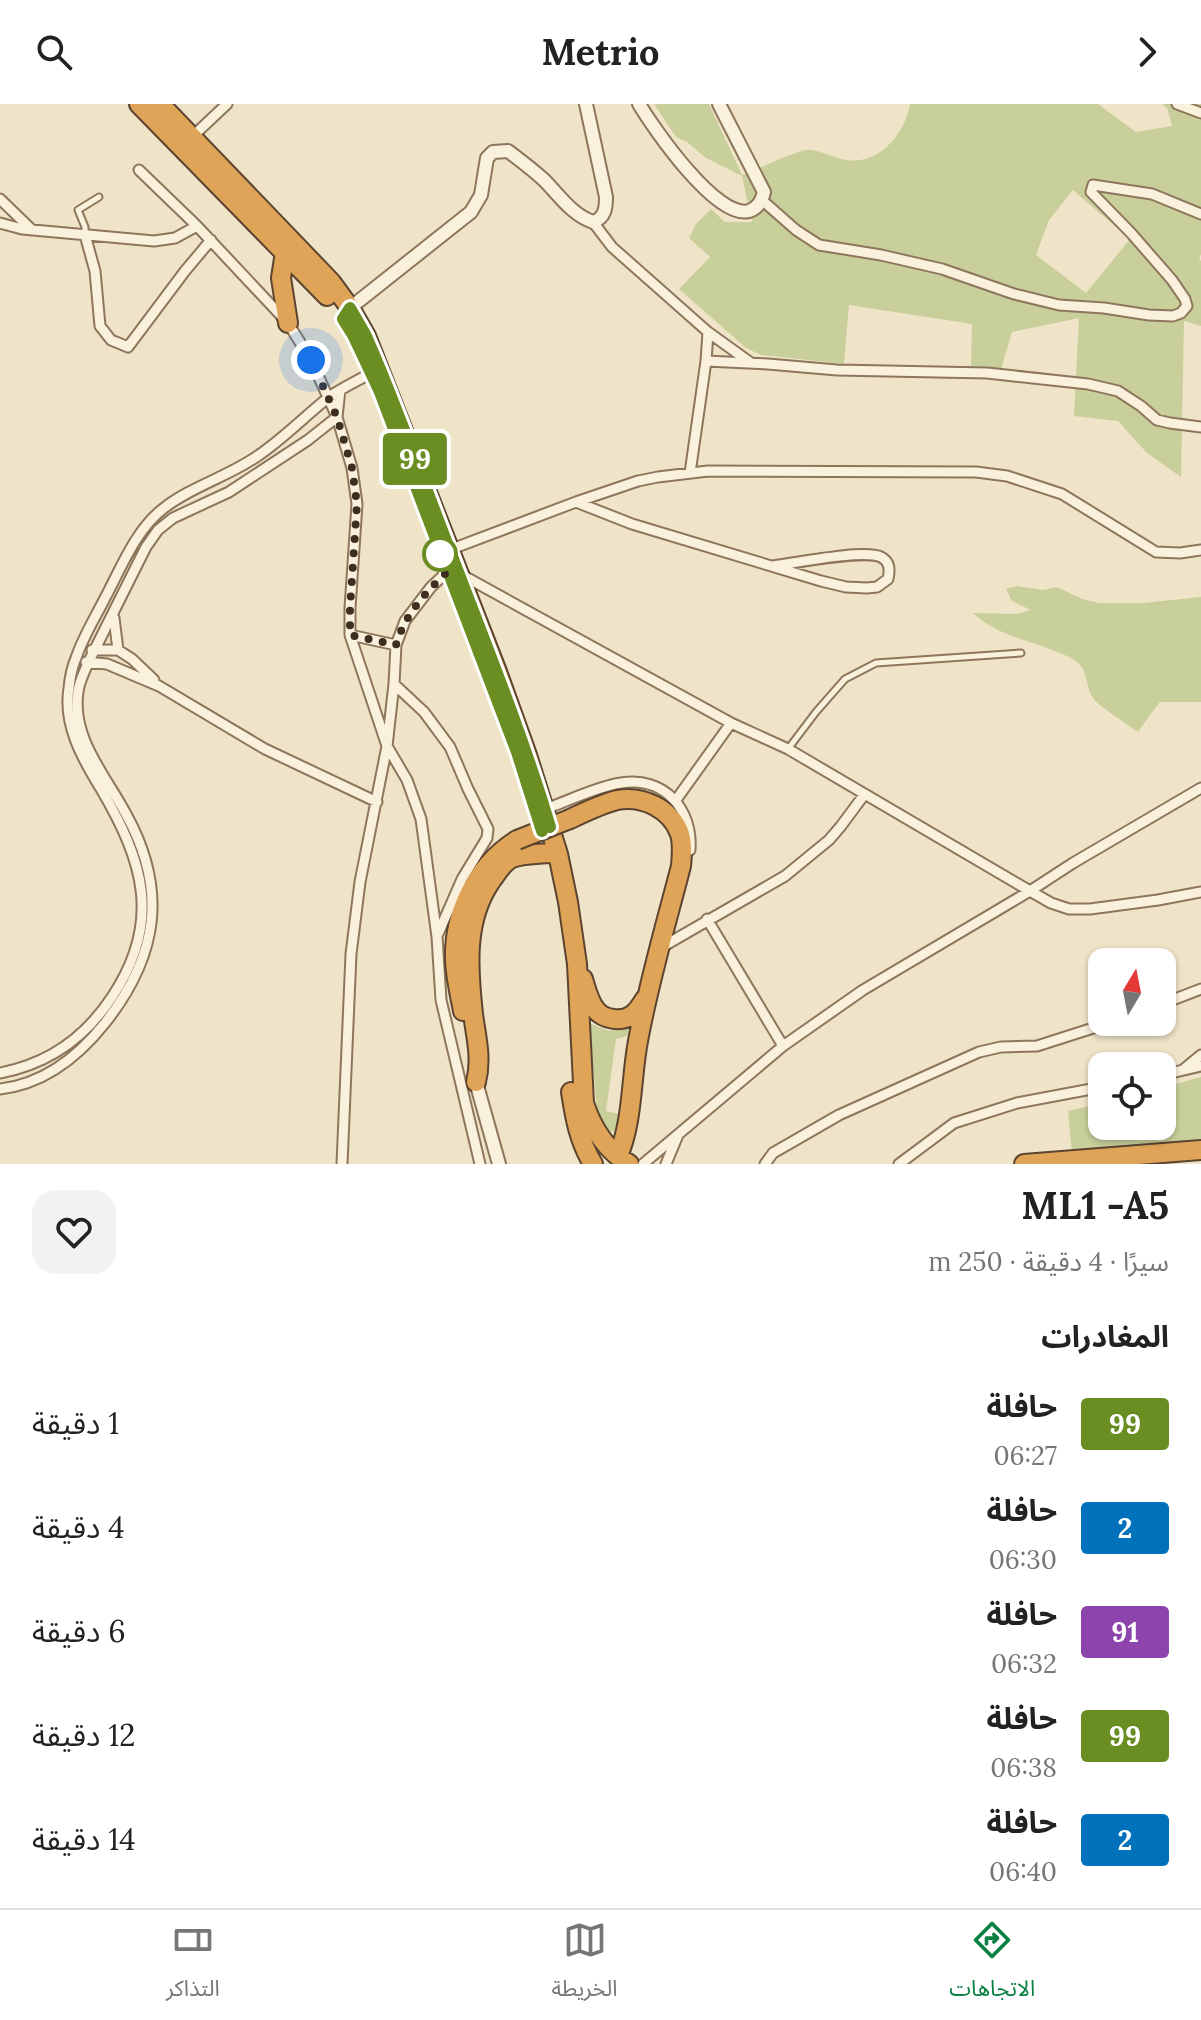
<!DOCTYPE html>
<html lang="ar">
<head>
<meta charset="utf-8">
<style>
  :root { --surface:#fff; --page:#f2f2f2; --text:#222; --muted:#767676; --line:#e0e0e0; --accent:#0b8043 }
  body { margin:0; font-family:Lora,"Noto Sans Arabic",serif; background:var(--page); color:var(--text); direction:rtl; height:100vh; display:flex; flex-direction:column; font-size:30px; white-space:nowrap }
  * { box-sizing:border-box; margin:0 }
  p { font-size:26px; color:var(--muted) }
  .icon { flex:none; width:44px; height:44px; fill:none; stroke:currentColor; stroke-width:2; stroke-linecap:round; stroke-linejoin:round }
  .map { position:relative; height:1060px; overflow:hidden; direction:ltr }
  .sheet { display:flex; flex-direction:column; background:var(--surface); flex:1 }
  .sheet>* { flex:none }
  .badge { padding:0 16px; border-radius:6px; font-size:28px; line-height:52px }
  .needle { width:52px; rotate:10deg }
  .fabs { position:absolute; left:1088px; top:844px; display:grid; gap:16px }
  .fabs a { display:grid; place-items:center; width:88px; height:88px; border-radius:16px; background:var(--surface); box-shadow:0 2px 6px #0004; font-size:40px }
  .you { position:absolute; width:40px; height:40px; margin:-20px; border:6px solid #fff; border-radius:50%; background:#1a73e8; box-shadow:0 0 0 12px #1a73e833 }
  .map>.badge { position:absolute; translate:-50% -50%; box-shadow:0 0 0 4px #fff }
  h2 { padding:0 32px; font-size:30px; line-height:72px }
  .round { display:grid; place-items:center; flex:none; width:84px; height:84px; border-radius:24px; background:var(--page) }
  .summary { display:flex; align-items:center; justify-content:space-between; height:136px; padding:0 32px }
  h1 { font-size:38px; font-weight:700; line-height:60px }
  ul { padding:0; list-style:none }
  li { display:flex; align-items:center; gap:24px; height:104px; padding:0 32px }
  li div { flex:1 }
  li b { display:block; font-size:30px }
  li em { font-style:normal }
  li .badge { min-width:88px; font-weight:700; text-align:center }
  header { display:flex; justify-content:space-between; align-items:center; height:104px; padding:0 32px; background:var(--surface); font-size:36px; font-weight:700 }
  .tab-bar { display:flex; justify-content:space-around; align-items:center; height:112px; border-top:2px solid var(--line); background:var(--surface); font-size:22px; color:var(--muted) }
  .tab-bar a { display:grid; justify-items:center; gap:4px }
  .tab-bar .current { color:var(--accent) }
  .map>svg:first-child { display:block }
  .green { fill:#c9cf9b; fill-rule:evenodd }
  .lines { fill:none; stroke-linecap:round; stroke-linejoin:round }
  .service-casing { stroke:#8d765c; stroke-width:9 }
  .minor-casing { stroke:#8d765c; stroke-width:13 }
  .tertiary-casing { stroke:#8d765c; stroke-width:16 }
  .motorway-casing { stroke:#5b4430; stroke-width:22 }
  .service { stroke:#faf1dc; stroke-width:5 }
  .minor { stroke:#faf1dc; stroke-width:9 }
  .tertiary { stroke:#faf1dc; stroke-width:12 }
  .motorway { stroke:#e0a458; stroke-width:18 }
  .motorway-bridge-casing { stroke:#5b4430; stroke-width:22; stroke-linecap:butt }
  .motorway-bridge { stroke:#e0a458; stroke-width:18 }
  .line-casing { stroke:#fff; stroke-width:18 }
  .line { stroke:#6b8e23; stroke-width:12 }
  .walk { stroke:#3d2e20; stroke-width:8; stroke-dasharray:0 14.4 }
  .stop-dot { fill:#fff; stroke:#6b8e23; stroke-width:4 }
</style>
</head>
<body>
<header><svg class="icon" aria-label="forward" viewBox="0 0 24 24"><path d="M9 5l7 7-7 7"/></svg>Metrio<svg class="icon" aria-label="search" viewBox="0 0 24 24"><circle cx="10" cy="10" r="6"/><path d="M15 15l6 6"/></svg></header>
<div class="map">
<svg width="1201" height="1060" viewBox="0 0 1201 1060">
  <rect width="100%" height="100%" fill="#f0e4c8"/>
  <!-- green -->
  <path class="green" d="M 654,0 L 709,0 L 742,71 C 761,64 786,51 805,46 C 818,44 834,55 847,56 C 880,61 905,29 910,0 L 1098,0 L 1136,28 L 1172,22 L 1167,4 L 1162,0 L 1201,0 L 1201,150 L 1199,155 L 1201,157 L 1201,222 L 1184,217 L 1181,373 L 1147,349 L 1118,317 L 1074,312 L 1079,214 L 1012,228 L 1001,265 L 971,262 L 972,220 L 849,201 L 844,260 L 761,251 L 746,244 L 679,185 L 710,153 L 689,134 L 696,120 L 711,105 L 725,118 L 752,118 L 742,72 L 706,54 L 687,38 L 676,33 ZM 1073,86 L 1130,135 L 1086,189 L 1036,151 L 1049,116 Z
    M 1017,482 L 1043,486 L 1057,483 L 1082,495 L 1099,499 L 1143,499 L 1201,493 L 1201,598 L 1160,598 L 1149,612 L 1138,628 C 1127,620 1101,604 1093,594 C 1085,582 1089,565 1074,556 C 1042,537 1001,536 973,509 L 1017,510 L 1031,506 L 1012,497 L 1006,485 Z
    M 589,919 L 609,927 L 629,924 L 627,932 L 616,935 L 606,1007 L 619,1010 L 617,1026 L 610,1028 L 600,1014 L 597,1005 Z
    M 1201,973 L 1201,1054 L 1171,1060 L 1073,1060 L 1068,1007 L 1102,999 L 1102,1022 L 1162,1022 L 1162,984 Z"/>
  <g class="lines">
    <defs>
      <path id="service" d="M 85,131 L 85,123 L 78,106 L 99,93
        M 788,645 L 816,608 L 845,575 L 876,559 L 1021,549"/>
      <path id="minor" d="M 1177,0 L 1201,9
        M 192,33 L 227,0
        M 139,66 L 197,122 L 288,219 L 311,256 L 337,313 L 352,364 L 357,400 L 350,504 L 350,531 L 387,642 L 407,676 L 421,715 L 437,833 L 441,896 L 480,1060
        M 0,95 L 32,126
        M 762,96 L 796,126 L 819,141 L 881,151 L 942,165 L 1014,190 L 1059,201 L 1104,204 L 1149,211 L 1173,212 L 1181,209 L 1187,202 L 1185,195 L 1172,176 L 1131,129 L 1091,88 L 1093,81 L 1152,90 L 1201,110
        M 593,118 L 612,143 L 708,228 L 706,257 L 690,369
        M 0,119 L 22,125 L 154,137 L 175,134 L 197,122
        M 85,131 L 95,167 L 100,222 L 111,236 L 128,243 L 185,167 L 211,136
        M 708,228 L 751,259
        M 706,257 L 768,260 L 837,266 L 987,269 L 1088,280 L 1118,287 L 1141,302 L 1157,316 L 1170,319 L 1201,323
        M 576,398 L 632,420 L 821,477 L 846,483 L 867,484 L 877,483 L 888,475 C 890,465 890,458 881,453 C 864,445 795,459 773,462
        M 449,446 L 576,398 L 638,377 L 658,373 L 708,367 L 976,368 L 1007,372 L 1062,390 L 1156,448 L 1180,449 L 1201,446
        M 462,471 L 731,619 L 788,645 L 1030,787 L 1073,759 L 1201,684
        M 114,514 L 118,546
        M 350,531 L 396,541
        M 92,546 L 118,546 L 132,555 L 154,576
        M 86,558 L 107,560 L 159,582 L 265,645 L 377,698
        M 394,580 L 424,608 L 450,643 L 468,685 L 488,725 L 487,734 L 462,775 L 438,830
        M 676,696 L 731,619
        M 545,705 C 569,697 595,683 621,679 C 664,672 693,705 690,746
        M 707,815 L 783,942
        M 662,843 L 785,772 L 829,736 L 841,722 L 864,691
        M 1162,900 L 1201,885
        M 1184,965 L 1201,951
        M 0,969 C 48,960 85,934 112,893 C 162,818 144,758 101,685 C 82,654 63,621 69,584 C 70,574 72,563 76,554 C 83,533 95,514 105,494 C 121,464 136,425 164,404 C 192,382 230,372 259,351 C 284,334 305,312 329,293 C 342,284 357,277 371,269
        M 1162,971 L 1201,962
        M 0,985 C 44,980 78,953 105,919 C 158,852 168,786 126,710 C 106,672 71,634 78,588 C 79,578 84,569 88,559 L 146,443 L 158,426 L 173,414 L 229,388 L 308,336 L 337,313 L 340,286
        M 342,1060 L 351,850 L 360,778 L 387,642 L 394,580 L 396,541 L 405,517 L 431,483 L 447,468
        M 643,1060 L 783,942 L 863,886 L 1030,787 L 1051,799 L 1069,805 L 1090,805 L 1158,796 L 1201,788
        M 666,1060 L 678,1031
        M 765,1060 L 773,1049 L 839,1011 L 979,948 L 1001,943 L 1037,942 L 1112,918
        M 899,1060 L 954,1019 L 1017,999 L 1102,983"/>
      <path id="tertiary" d="M 639,0 C 654,25 717,116 749,107 C 758,104 762,97 764,88 L 719,0
        M 343,215 L 350,204 L 471,108 L 481,91 L 487,54 L 493,48 L 508,47 C 520,56 533,66 544,76 C 559,91 572,111 593,118 C 605,114 606,104 606,93 L 586,0
        M 476,978 L 499,1060"/>
      <path id="motorway" d="M 139,0 L 327,192
        M 160,0 L 331,178 L 350,204 L 366,232 L 496,565 L 527,651 L 558,750 L 568,798 L 577,860 L 584,999 C 592,1024 606,1046 629,1060
        M 285,148 L 281,174 L 288,219
        M 570,715 C 585,708 601,700 617,696 C 643,691 671,705 680,730 C 683,740 682,751 681,762 C 666,820 649,877 638,937 C 631,974 633,1017 618,1052
        M 583,875 C 586,885 589,898 596,906 C 604,916 622,918 632,911 C 638,907 641,901 645,895
        M 463,907 C 460,891 456,875 455,858 C 453,810 476,762 517,736
        M 476,978 C 482,954 476,933 473,910 C 468,864 464,816 491,777 C 497,769 503,758 512,754 C 523,750 538,750 550,749
        M 571,988 C 575,1014 579,1037 593,1060
        M 1024,1060 L 1201,1046"/>
    </defs>
    <!-- service casing -->
    <use href="#service" class="service-casing"/>
    <!-- minor casing -->
    <use href="#minor" class="minor-casing"/>
    <!-- tertiary casing -->
    <use href="#tertiary" class="tertiary-casing"/>
    <!-- motorway casing -->
    <use href="#motorway" class="motorway-casing"/>
    <!-- service -->
    <use href="#service" class="service"/>
    <!-- minor -->
    <use href="#minor" class="minor"/>
    <!-- tertiary -->
    <use href="#tertiary" class="tertiary"/>
    <!-- motorway -->
    <use href="#motorway" class="motorway"/>
    <defs>
      <path id="motorway-bridge" d="M 517,736 L 570,715"/>
    </defs>
    <!-- motorway-bridge casing -->
    <use href="#motorway-bridge" class="motorway-bridge-casing"/>
    <!-- motorway-bridge -->
    <use href="#motorway-bridge" class="motorway-bridge"/>
  </g>
  <g class="lines">
    <defs>
      <path id="line" d="M 542,727 L 517,648 L 380,288 L 353,231 L 343,215 L 350,204 L 366,232 L 375,253 C 402,317 425,383 450,447 C 485,539 522,629 550,723"/>
    </defs>
    <!-- line casing -->
    <use href="#line" class="line-casing"/>
    <!-- line -->
    <use href="#line" class="line"/>
    <!-- walk -->
    <path class="walk" d="M 311,256 L 337,313 L 352,364 L 357,400 L 350,504 L 350,531 L 396,541 C 404,512 426,488 447,468 L 440,450"/>
  </g>
  <!-- markers -->
  <circle class="stop-dot" cx="440" cy="450" r="16"/>
</svg>
<div class="fabs">
<a><svg class="needle" viewBox="-14 -14 28 28"><path d="M0-13l5 13h-10z" fill="#e53935"/><path d="M0 13l5-13h-10z" fill="#767676"/></svg></a>
<a><svg class="icon" aria-label="locate" viewBox="0 0 24 24"><circle cx="12" cy="12" r="6"/><path d="M12 2v4M12 18v4M2 12h4M18 12h4"/></svg></a>
</div>
<div class="you" style="left:311px;top:256px"></div>
<b class="badge" style="left:415px;top:355px;background:#6b8e23;color:#fff">99</b>
</div>
<section class="sheet">
<div class="summary"><div><h1>ML1 -A5</h1><p>سيرًا · 4 دقيقة · 250 m</p></div><a class="round"><svg class="icon" aria-label="heart" viewBox="0 0 24 24"><path d="M12 20l-8-8c-3-5 5-10 8-4 3-6 11-1 8 4z"/></svg></a></div>
<h2>المغادرات</h2>
<ul>
<li><span class="badge" style="background:#6b8e23;color:#fff">99</span><div><b>حافلة</b><p>06:27</p></div><em>1 دقيقة</em></li>
<li><span class="badge" style="background:#0072bc;color:#fff">2</span><div><b>حافلة</b><p>06:30</p></div><em>4 دقيقة</em></li>
<li><span class="badge" style="background:#8e44ad;color:#fff">91</span><div><b>حافلة</b><p>06:32</p></div><em>6 دقيقة</em></li>
<li><span class="badge" style="background:#6b8e23;color:#fff">99</span><div><b>حافلة</b><p>06:38</p></div><em>12 دقيقة</em></li>
<li><span class="badge" style="background:#0072bc;color:#fff">2</span><div><b>حافلة</b><p>06:40</p></div><em>14 دقيقة</em></li>
</ul>
</section>
<nav class="tab-bar">
<a class="current"><svg class="icon" aria-label="directions" viewBox="0 0 24 24"><path d="M12 3l9 9-9 9-9-9zM9 14v-3h6M13 9l2 2-2 2"/></svg>الاتجاهات</a>
<a><svg class="icon" aria-label="map" viewBox="0 0 24 24"><path d="M3 6l6-2 6 2 6-2v14l-6 2-6-2-6 2zM9 4v14M15 6v14"/></svg>الخريطة</a>
<a><svg class="icon" aria-label="tickets" viewBox="0 0 24 24"><path d="M3 7h18v10H3zM15 7v10"/></svg>التذاكر</a>
</nav>
</body>
</html>
